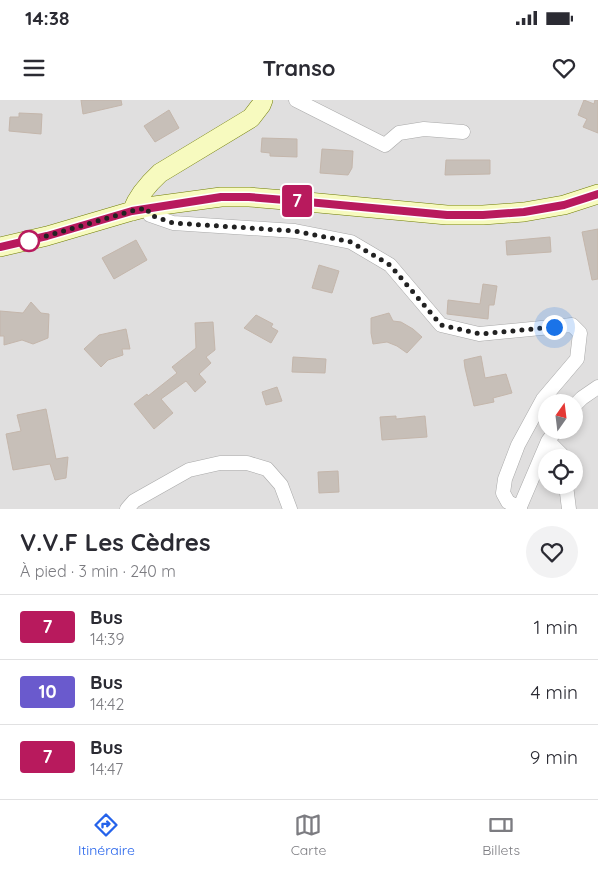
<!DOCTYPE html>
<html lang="fr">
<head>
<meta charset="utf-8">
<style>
  :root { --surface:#fff; --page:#f2f2f3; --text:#2b2b33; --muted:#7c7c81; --line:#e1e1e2; --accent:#2563eb }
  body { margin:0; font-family:Quicksand,sans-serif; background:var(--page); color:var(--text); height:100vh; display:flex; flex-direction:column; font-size:19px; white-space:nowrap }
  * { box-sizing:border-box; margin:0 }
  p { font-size:16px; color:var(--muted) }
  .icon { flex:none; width:28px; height:28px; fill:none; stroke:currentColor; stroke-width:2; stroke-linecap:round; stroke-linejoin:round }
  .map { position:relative; height:409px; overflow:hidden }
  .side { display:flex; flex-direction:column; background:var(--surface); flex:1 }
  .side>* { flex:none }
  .badge { padding:0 10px; border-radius:4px; font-size:18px; line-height:32px }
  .needle { width:32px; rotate:14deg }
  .controls { position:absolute; left:538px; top:294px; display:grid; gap:10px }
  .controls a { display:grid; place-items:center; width:45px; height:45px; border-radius:50%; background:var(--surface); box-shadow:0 2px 8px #0003; font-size:25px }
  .you { position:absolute; width:25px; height:25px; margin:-12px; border:4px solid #fff; border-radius:50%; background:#1a73e8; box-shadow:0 0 0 8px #1a73e833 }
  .map>.badge { position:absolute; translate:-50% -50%; box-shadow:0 0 0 2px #fff }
  .round { display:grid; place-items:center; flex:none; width:52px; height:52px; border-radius:26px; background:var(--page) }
  .headline { display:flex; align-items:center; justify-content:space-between; height:85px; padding:0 20px }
  h1 { font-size:24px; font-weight:700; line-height:38px }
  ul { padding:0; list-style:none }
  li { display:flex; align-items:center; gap:15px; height:65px; padding:0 20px; border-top:1px solid var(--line) }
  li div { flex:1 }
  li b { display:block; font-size:19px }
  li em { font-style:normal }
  li .badge { min-width:55px; font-weight:700; text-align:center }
  .status { display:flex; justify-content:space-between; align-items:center; height:35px; padding:0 25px; background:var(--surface); direction:ltr }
  .status svg { height:14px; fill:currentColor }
  header { display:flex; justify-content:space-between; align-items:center; height:65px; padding:0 20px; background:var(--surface); font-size:22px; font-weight:700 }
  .dock { display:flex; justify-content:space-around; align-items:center; height:70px; border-top:1px solid var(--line); background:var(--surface); font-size:14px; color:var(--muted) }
  .dock a { display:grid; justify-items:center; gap:2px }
  .dock .selected { color:var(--accent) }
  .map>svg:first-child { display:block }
  .residential { fill:#e0dfdf; fill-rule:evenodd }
  .building { fill:#c7bfb8; stroke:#c4b6ab }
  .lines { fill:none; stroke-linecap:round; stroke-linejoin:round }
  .street-casing { stroke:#a9a9a9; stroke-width:15 }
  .secondary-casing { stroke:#707d05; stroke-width:20 }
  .street { stroke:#fff; stroke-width:14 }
  .secondary { stroke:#f7fabf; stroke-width:19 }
  .line-casing { stroke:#fff; stroke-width:11 }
  .line { stroke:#b81a5d; stroke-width:8 }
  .walk { stroke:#222; stroke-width:5; stroke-dasharray:0 9 }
  .stop-dot { fill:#fff; stroke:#b81a5d; stroke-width:2.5 }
</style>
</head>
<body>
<div class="status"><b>14:38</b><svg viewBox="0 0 49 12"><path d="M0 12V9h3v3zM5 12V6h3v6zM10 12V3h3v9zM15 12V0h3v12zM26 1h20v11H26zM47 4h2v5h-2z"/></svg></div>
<header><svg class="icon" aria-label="menu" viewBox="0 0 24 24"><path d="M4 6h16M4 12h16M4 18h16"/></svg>Transo<svg class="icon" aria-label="heart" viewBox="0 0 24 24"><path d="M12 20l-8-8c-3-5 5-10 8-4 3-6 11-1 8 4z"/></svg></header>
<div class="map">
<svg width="598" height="409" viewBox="0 0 598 409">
  <rect width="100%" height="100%" fill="#f2efe9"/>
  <!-- residential -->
  <path class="residential" d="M 0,0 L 598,0 L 598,409 L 0,409 ZM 546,302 L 574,302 L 574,330 L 546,330 ZM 546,358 L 574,358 L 574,385 L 546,385 Z"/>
  <!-- building -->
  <path class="building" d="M 81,0 L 121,0 L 122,5 L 83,14 Z
    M 584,0 L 594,4 L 595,0 L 598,0 L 598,33 L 583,27 L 587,19 L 578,15 Z
    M 169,10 L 179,28 L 155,42 L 144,26 Z
    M 19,13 L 42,14 L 41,34 L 9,31 L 10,17 L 19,17 Z
    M 262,38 L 297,39 L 297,57 L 270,56 L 270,53 L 261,52 Z
    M 322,49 L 353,51 L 352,68 L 348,75 L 320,73 Z
    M 446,60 L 490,60 L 490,74 L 445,75 Z
    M 598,129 L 598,179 L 592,180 L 582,132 Z
    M 550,137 L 551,152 L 507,155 L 506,141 Z
    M 136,140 L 147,160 L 114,179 L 102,158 Z
    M 319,165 L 339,171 L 332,193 L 312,188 Z
    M 483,184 L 497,186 L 494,205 L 489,205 L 488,219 L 447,214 L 448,200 L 480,204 Z
    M 31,202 L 41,213 L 49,214 L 48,238 L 33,244 L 22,240 L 4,245 L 4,236 L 0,236 L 0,211 L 23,213 Z
    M 389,213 L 393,221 L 401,222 L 413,229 L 422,237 L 407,253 L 397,246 L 387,242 L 373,244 L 371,233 L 371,218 Z
    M 256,215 L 273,224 L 271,227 L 278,231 L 271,243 L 244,228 Z
    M 213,222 L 215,250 L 206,257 L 211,263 L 199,274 L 206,282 L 195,292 L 186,281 L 161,299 L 173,313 L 154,329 L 134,304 L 147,294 L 148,296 L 177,273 L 172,267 L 196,248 L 195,223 Z
    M 126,229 L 130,249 L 122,249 L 123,255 L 108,260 L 101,267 L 84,249 L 99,235 Z
    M 481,256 L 485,278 L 506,274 L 512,293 L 493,298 L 494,302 L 474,306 L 465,268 L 464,260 Z
    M 293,257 L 326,259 L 325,273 L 292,272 Z
    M 277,287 L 282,301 L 266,305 L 262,292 Z
    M 46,309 L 56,359 L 68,357 L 66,378 L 55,380 L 50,364 L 13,370 L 6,334 L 21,331 L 17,315 Z
    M 396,316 L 396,319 L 425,316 L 427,337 L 382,340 L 380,317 Z
    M 338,371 L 339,392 L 319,393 L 318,372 Z"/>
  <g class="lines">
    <defs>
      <path id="street" d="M 296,0 L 385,45 L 399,33 L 424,29 L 463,32
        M 147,107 L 150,115 L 173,123 L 295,131 L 351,142 L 390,165 L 441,225 L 479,234 L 572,225 L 580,233 L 577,259 L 543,299 L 518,345 L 505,379 L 503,393 L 508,402 L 520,408
        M 574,306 L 582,298 L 598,287
        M 548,341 L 563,356 L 563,358
        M 566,385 L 569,409
        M 127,409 L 134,401 L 189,370 L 220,363 L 247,363 L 267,369 L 281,385 L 290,409
        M 519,409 L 548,341 L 556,330"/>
      <path id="secondary" d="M 132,111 C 138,95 148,84 160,73 L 251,18 L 261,5 L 263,0
        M 0,147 L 47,136 L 132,111 L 147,107 L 221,97 L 249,97 L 297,101 L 447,115 L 483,115 L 524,112 L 564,105 L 598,94"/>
    </defs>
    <!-- street casing -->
    <use href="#street" class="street-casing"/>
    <!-- secondary casing -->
    <use href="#secondary" class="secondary-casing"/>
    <!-- street -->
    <use href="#street" class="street"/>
    <!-- secondary -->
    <use href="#secondary" class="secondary"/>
  </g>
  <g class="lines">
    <defs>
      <path id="line" d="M 0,147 L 47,136 L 132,111 L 221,97 L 249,97 L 297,101 L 447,115 L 483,115 L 524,112 L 564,105 L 598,94"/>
    </defs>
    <!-- line casing -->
    <use href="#line" class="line-casing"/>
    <!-- line -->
    <use href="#line" class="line"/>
    <!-- walk -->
    <path class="walk" d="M 29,141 L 132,111 L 147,108 L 150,115 L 173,123 L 295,131 L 351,142 L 390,165 L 441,225 L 480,234 L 554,227"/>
  </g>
  <!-- markers -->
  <circle class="stop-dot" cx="29" cy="141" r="10"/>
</svg>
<div class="controls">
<a><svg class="needle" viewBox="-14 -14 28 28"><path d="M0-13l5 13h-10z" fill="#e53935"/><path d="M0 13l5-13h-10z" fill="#7c7c81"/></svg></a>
<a><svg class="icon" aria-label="locate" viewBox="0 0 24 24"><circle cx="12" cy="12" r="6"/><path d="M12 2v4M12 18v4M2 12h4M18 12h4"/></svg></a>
</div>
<div class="you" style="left:554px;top:227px"></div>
<b class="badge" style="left:297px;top:101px;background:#b81a5d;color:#fff">7</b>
</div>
<section class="side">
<div class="headline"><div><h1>V.V.F Les Cèdres</h1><p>À pied · 3 min · 240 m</p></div><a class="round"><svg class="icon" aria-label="heart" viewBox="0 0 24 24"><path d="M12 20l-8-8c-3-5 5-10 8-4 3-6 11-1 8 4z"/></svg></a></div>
<ul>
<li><span class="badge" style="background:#b81a5d;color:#fff">7</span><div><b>Bus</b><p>14:39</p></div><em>1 min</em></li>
<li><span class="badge" style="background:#6a5acd;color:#fff">10</span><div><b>Bus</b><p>14:42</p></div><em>4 min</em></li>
<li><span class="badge" style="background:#b81a5d;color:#fff">7</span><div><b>Bus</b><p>14:47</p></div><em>9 min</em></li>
</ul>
</section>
<nav class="dock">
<a class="selected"><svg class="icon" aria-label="directions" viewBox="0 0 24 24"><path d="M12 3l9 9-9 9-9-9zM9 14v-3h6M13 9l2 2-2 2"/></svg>Itinéraire</a>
<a><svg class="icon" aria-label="map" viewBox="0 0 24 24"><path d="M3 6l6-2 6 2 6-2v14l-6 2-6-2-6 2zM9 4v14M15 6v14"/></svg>Carte</a>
<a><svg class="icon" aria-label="tickets" viewBox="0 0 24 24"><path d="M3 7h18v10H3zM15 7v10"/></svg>Billets</a>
</nav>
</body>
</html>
